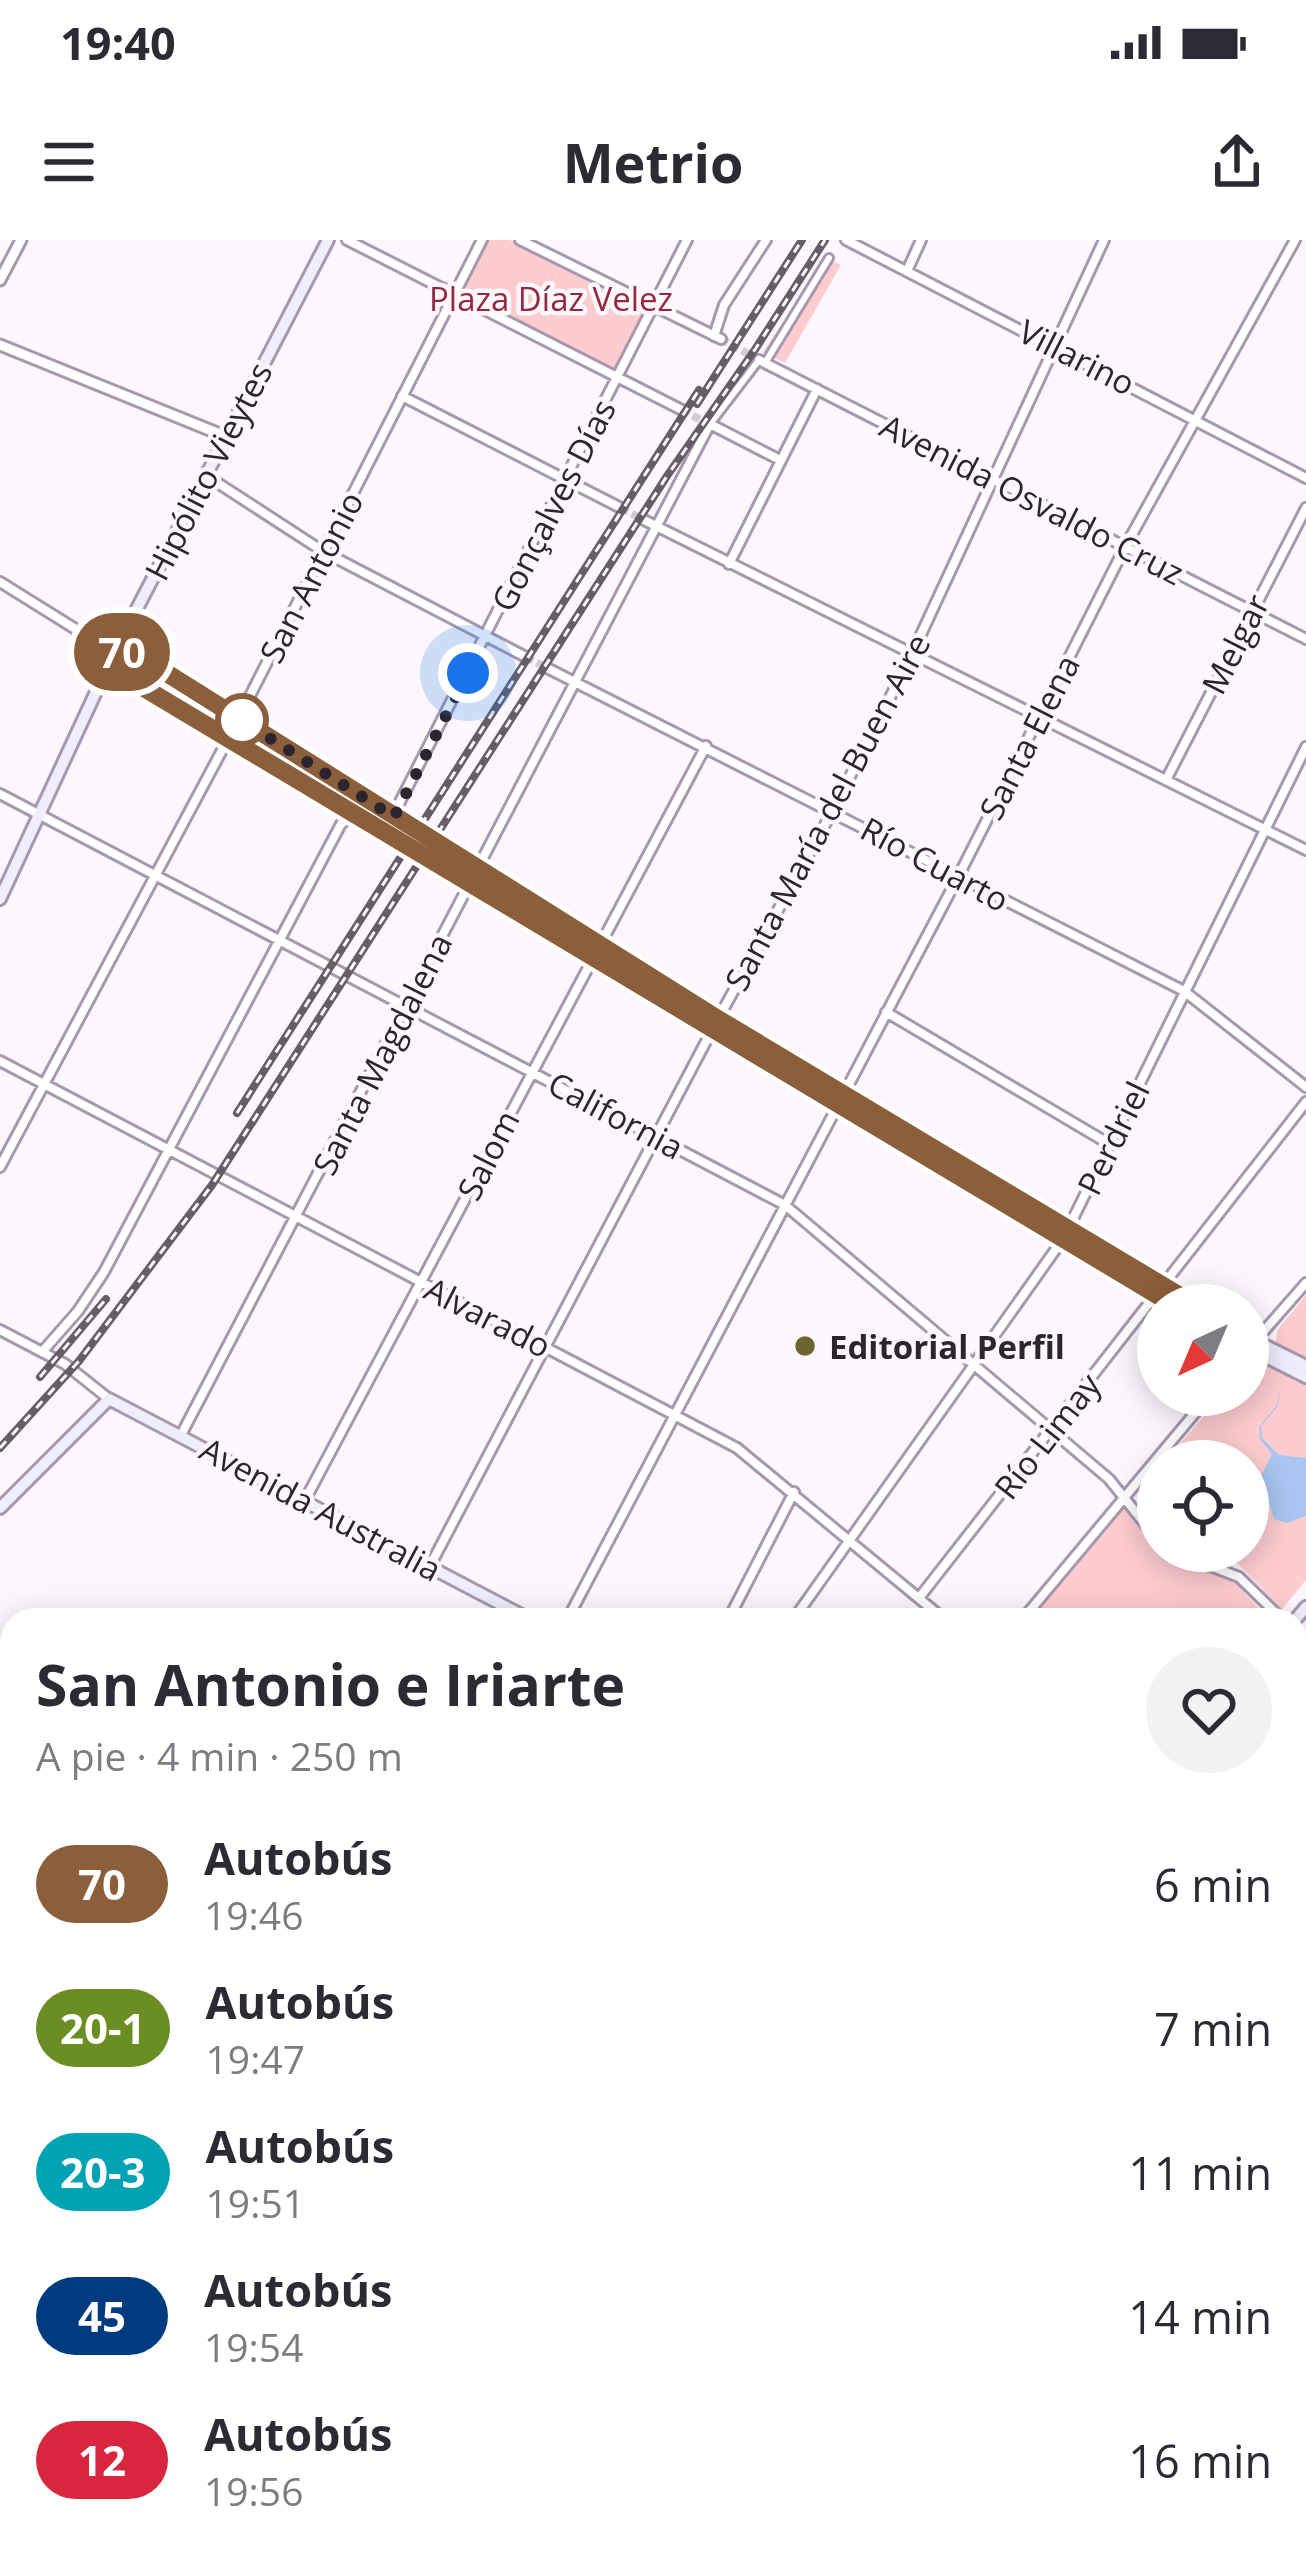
<!DOCTYPE html>
<html lang="es">
<head>
<meta charset="utf-8">
<style>
  :root { --surface:#fff; --page:#f2f2f3; --text:#2b2b33; --muted:#7c7c81 }
  body { margin:0; font-family:"Open Sans",sans-serif; background:var(--page); color:var(--text); height:100vh; display:flex; flex-direction:column; font-size:45px; white-space:nowrap }
  * { box-sizing:border-box; margin:0 }
  p { font-size:39px; color:var(--muted) }
  .icon { flex:none; width:66px; height:66px; fill:none; stroke:currentColor; stroke-width:2; stroke-linecap:round; stroke-linejoin:round }
  .map { position:relative; flex:1; overflow:hidden }
  .details { position:absolute; left:0px; top:1368px; width:1308px; height:951px; display:flex; flex-direction:column; background:var(--surface); border-radius:36px 36px 0 0; box-shadow:0 6px 30px #0003 }
  .details>* { flex:none }
  .badge { padding:0 24px; border-radius:39px; font-size:42px; line-height:78px }
  .needle { width:78px; rotate:224deg }
  .buttons { position:absolute; left:1137px; top:1044px; display:grid; gap:24px }
  .buttons a { display:grid; place-items:center; width:132px; height:132px; border-radius:50%; background:var(--surface); box-shadow:0 6px 30px #0003; font-size:60px }
  .you { position:absolute; width:60px; height:60px; margin:-30px; border:9px solid #fff; border-radius:50%; background:#1a73e8; box-shadow:0 0 0 18px #1a73e833 }
  .map>.badge { position:absolute; translate:-50% -50%; box-shadow:0 0 0 6px #fff }
  .round { display:grid; place-items:center; flex:none; width:126px; height:126px; border-radius:63px; background:var(--page) }
  .head { display:flex; align-items:center; justify-content:space-between; height:204px; padding:0 36px }
  h1 { font-size:57px; font-weight:700; line-height:90px }
  ul { padding:0; list-style:none }
  li { display:flex; align-items:center; gap:36px; height:144px; padding:0 36px }
  li div { flex:1 }
  li b { display:block; font-size:45px }
  li em { font-style:normal }
  li .badge { min-width:132px; font-weight:700; text-align:center }
  .status { display:flex; justify-content:space-between; align-items:center; height:84px; padding:0 60px; background:var(--surface); direction:ltr }
  .status svg { height:33px; fill:currentColor }
  header { display:flex; justify-content:space-between; align-items:center; height:156px; padding:0 36px; background:var(--surface); font-size:54px; font-weight:700 }
  .map>svg:first-child { display:block }
  .green { fill:#fdcccf }
  .water { fill:#a8c6f1 }
  .lines { fill:none; stroke-linecap:round; stroke-linejoin:round }
  .minor-tunnel { stroke:#d2cdd3; stroke-width:8; stroke-dasharray:8 4; stroke-linecap:butt }
  .pedestrian-casing { stroke:#a898af; stroke-width:12 }
  .minor-casing { stroke:#a898af; stroke-width:14 }
  .tertiary-casing { stroke:#a898af; stroke-width:15 }
  .secondary-casing { stroke:#a898af; stroke-width:16 }
  .pedestrian { stroke:#fff; stroke-width:6 }
  .minor { stroke:#fff; stroke-width:8 }
  .tertiary { stroke:#fff; stroke-width:9 }
  .secondary { stroke:#eeeefc; stroke-width:10 }
  .rail-casing { stroke:#655e67; stroke-width:8 }
  .rail { stroke:#fbf7fc; stroke-width:3; stroke-dasharray:9; stroke-linecap:butt }
  .line-casing { stroke:#fff; stroke-width:27 }
  .line { stroke:#8b5e3c; stroke-width:18 }
  .walk { stroke:#2c252f; stroke-width:12; stroke-dasharray:0 21.6 }
  .stop-dot { fill:#fff; stroke:#8b5e3c; stroke-width:6 }
  .poi-dot { fill:#6b6532; stroke:#fbf7fc; stroke-width:4.5 }
  .labels { text-anchor:middle; dominant-baseline:central; stroke-width:9; stroke-linejoin:round; paint-order:stroke }
  .park-label { font-size:33px; fill:#95283c; stroke:#fbf7fc }
  .street-label { font-size:33px; fill:#2c252f; stroke:#fbf7fc }
  .poi-label { font-size:33px; font-weight:bold; fill:#2c252f; stroke:#fbf7fc; text-anchor:start }
</style>
</head>
<body>
<div class="status"><b>19:40</b><svg viewBox="0 0 49 12"><path d="M0 12V9h3v3zM5 12V6h3v6zM10 12V3h3v9zM15 12V0h3v12zM26 1h20v11H26zM47 4h2v5h-2z"/></svg></div>
<header><svg class="icon" aria-label="menu" viewBox="0 0 24 24"><path d="M4 6h16M4 12h16M4 18h16"/></svg>Metrio<svg class="icon" aria-label="share" viewBox="0 0 24 24"><path d="M12 15V3M7 8l5-5 5 5M5 13v7h14v-7"/></svg></header>
<div class="map">
<svg width="1306" height="2317" viewBox="0 0 1306 2317">
  <rect width="100%" height="100%" fill="#fbf7fc"/>
  <!-- green -->
  <path class="green" d="M 484,0 L 510,0 L 648,71 L 618,130 L 459,49 Z
    M 827,18 L 841,25 L 785,123 L 763,112 Z
    M 131,418 L 228,477 L 226,484 L 216,486 L 130,435 L 125,425 Z
    M 244,490 L 338,547 L 345,559 L 337,561 L 240,502 Z
    M 1306,1055 L 1306,1118 L 1275,1105 L 1278,1089 Z
    M 1255,1117 L 1306,1144 L 1306,1340 L 1282,1369 L 1234,1320 L 1206,1311 L 1248,1311 L 1248,1221 L 1165,1221 L 1222,1155 L 1248,1155 L 1248,1125 Z
    M 1125,1264 L 1158,1311 L 1226,1332 L 1269,1380 L 1029,1380 Z
    M 1296,1406 L 1306,1413 L 1306,1535 L 1296,1547 Z
    M 1057,2307 L 1156,2307 L 1156,2317 L 1070,2317 L 1061,2314 Z"/>
  <!-- water -->
  <path class="water" d="M 1280,1149 L 1278,1166 L 1261,1186 L 1262,1198 L 1279,1215 L 1306,1218 L 1306,1276 L 1287,1283 L 1274,1279 L 1269,1263 L 1255,1248 L 1272,1214 L 1260,1199 L 1259,1187 L 1277,1165 Z"/>
  <g class="lines">
    <!-- minor-tunnel -->
    <path class="minor-tunnel" d="M 721,99 L 759,120
      M 682,170 L 707,183
      M 621,268 L 642,279
      M 526,417 L 547,428"/>
    <defs>
      <path id="pedestrian" d="M 765,123 L 829,18
        M 710,184 L 759,120"/>
      <path id="minor" d="M 347,0 L 682,170
        M 520,0 L 721,99
        M 846,0 L 1306,238
        M 907,31 L 921,0
        M 714,96 L 724,65 L 766,0
        M 759,120 L 1306,399
        M 402,156 L 621,268
        M 708,183 L 780,220
        M 207,236 L 324,312 L 526,417
        M 642,279 L 1306,610
        M 729,324 L 817,149
        M 0,342 L 114,413
        M 547,428 L 1184,751 L 1306,847
        M 1166,540 L 1306,268
        M 0,554 L 785,965 L 1109,1239 L 1158,1300
        M 384,593 L 687,0
        M 886,772 L 1111,905
        M 0,821 L 737,1208 L 945,1380
        M 0,927 L 228,499 L 482,0
        M 0,1090 L 65,1124 L 109,1159
        M 1256,1100 L 1306,1043
        M 42,1112 L 78,1071 L 104,1032 L 341,584 L 359,570 L 379,568
        M 181,1195 L 710,184
        M 305,1260 L 706,506
        M 1171,1311 L 1239,1337 L 1283,1380
        M 430,1326 L 712,790 L 833,570 L 911,416 L 1104,0
        M 919,1358 L 1306,862
        M 567,1380 L 958,637 L 1125,307 L 1295,0
        M 728,1380 L 794,1252
        M 793,1380 L 1063,999 L 1306,507
        M 1022,1380 L 1210,1155
        M 1296,1393 L 1306,1402
        M 1296,1558 L 1306,1546
        M 1296,1679 L 1306,1687
        M 1296,1852 L 1306,1841
        M 1296,1914 L 1306,1917
        M 1296,2219 L 1306,2222
        M 0,2273 L 12,2262
        M 249,2307 L 259,2317
        M 1180,2307 L 1211,2317
        M 0,2309 L 8,2317
        M 219,2317 L 230,2307
        M 778,2317 L 787,2307
        M 829,2317 L 832,2307
        M 1157,2317 L 1158,2307"/>
      <path id="tertiary" d="M 0,40 L 21,0
        M 0,105 L 227,197
        M 973,2307 L 1006,2317
        M 1015,2307 L 1044,2317"/>
      <path id="secondary" d="M 114,413 L 130,411 L 138,415 L 718,780 L 1195,1065
        M 114,413 L 124,436 L 350,574 L 1174,1065
        M 0,659 L 114,413 L 328,0
        M 1248,1097 L 1306,1126
        M 1248,1108 L 1306,1137
        M 0,1268 L 109,1159 L 531,1380
        M 1295,1380 L 1306,1367
        M 0,1675 L 12,1683
        M 503,2317 L 511,2307"/>
    </defs>
    <!-- pedestrian casing -->
    <use href="#pedestrian" class="pedestrian-casing"/>
    <!-- minor casing -->
    <use href="#minor" class="minor-casing"/>
    <!-- tertiary casing -->
    <use href="#tertiary" class="tertiary-casing"/>
    <!-- secondary casing -->
    <use href="#secondary" class="secondary-casing"/>
    <!-- pedestrian -->
    <use href="#pedestrian" class="pedestrian"/>
    <!-- minor -->
    <use href="#minor" class="minor"/>
    <!-- tertiary -->
    <use href="#tertiary" class="tertiary"/>
    <!-- secondary -->
    <use href="#secondary" class="secondary"/>
    <defs>
      <path id="rail" d="M 697,164 L 802,0
        M 237,873 L 699,150
        M 40,1137 L 106,1059
        M 0,1208 L 79,1121 L 212,945 L 667,236 L 756,108 L 825,0"/>
    </defs>
    <!-- rail casing -->
    <use href="#rail" class="rail-casing"/>
    <!-- rail -->
    <use href="#rail" class="rail"/>
  </g>
  <g class="lines">
    <defs>
      <path id="line" d="M 1174,1065 L 124,436 L 114,412 L 130,411 L 138,415 L 718,779 L 1195,1065"/>
    </defs>
    <!-- line casing -->
    <use href="#line" class="line-casing"/>
    <!-- line -->
    <use href="#line" class="line"/>
    <!-- walk -->
    <path class="walk" d="M 242,480 L 238,478 L 394,577 L 468,433"/>
  </g>
  <!-- markers -->
  <circle class="stop-dot" cx="242" cy="480" r="24"/>
  <circle class="poi-dot" cx="805" cy="1106" r="12"/>
  <g class="labels">
    <!-- park labels -->
    <g class="park-label">
      <text x="551" y="58">Plaza Díaz Velez</text>
    </g>
    <!-- street labels -->
    <g class="street-label">
      <text transform="translate(1077 117) rotate(27)">Villarino</text>
      <text transform="translate(208 231) rotate(-63)">Hipólito Vieytes</text>
      <text transform="translate(1032 259) rotate(27)">Avenida Osvaldo Cruz</text>
      <text transform="translate(553 265) rotate(-63)">Gonçalves Días</text>
      <text transform="translate(311 337) rotate(-63)">San Antonio</text>
      <text transform="translate(1235 404) rotate(-63)">Melgar</text>
      <text transform="translate(1029 497) rotate(-63)">Santa Elena</text>
      <text transform="translate(827 572) rotate(-62)">Santa María del Buen Aire</text>
      <text transform="translate(935 624) rotate(28)">Río Cuarto</text>
      <text transform="translate(382 814) rotate(-63)">Santa Magdalena</text>
      <text transform="translate(616 875) rotate(28)">California</text>
      <text transform="translate(1113 898) rotate(-64)">Perdriel</text>
      <text transform="translate(488 915) rotate(-63)">Salom</text>
      <text transform="translate(488 1077) rotate(27)">Alvarado</text>
      <text transform="translate(1047 1196) rotate(-52)">Río Limay</text>
      <text transform="translate(321 1269) rotate(28)">Avenida Australia</text>
    </g>
    <!-- poi labels -->
    <g class="poi-label">
      <text x="829" y="1106">Editorial Perfil</text>
    </g>
  </g>
</svg>
<div class="buttons">
<a><svg class="needle" viewBox="-14 -14 28 28"><path d="M0-13l5 13h-10z" fill="#e53935"/><path d="M0 13l5-13h-10z" fill="#7c7c81"/></svg></a>
<a><svg class="icon" aria-label="locate" viewBox="0 0 24 24"><circle cx="12" cy="12" r="6"/><path d="M12 2v4M12 18v4M2 12h4M18 12h4"/></svg></a>
</div>
<div class="you" style="left:468px;top:433px"></div>
<b class="badge" style="left:122px;top:412px;background:#8b5e3c;color:#fff">70</b>
<section class="details">
<div class="head"><div><h1>San Antonio e Iriarte</h1><p>A pie · 4 min · 250 m</p></div><a class="round"><svg class="icon" aria-label="heart" viewBox="0 0 24 24"><path d="M12 20l-8-8c-3-5 5-10 8-4 3-6 11-1 8 4z"/></svg></a></div>
<ul>
<li><span class="badge" style="background:#8b5e3c;color:#fff">70</span><div><b>Autobús</b><p>19:46</p></div><em>6 min</em></li>
<li><span class="badge" style="background:#6b8e23;color:#fff">20-1</span><div><b>Autobús</b><p>19:47</p></div><em>7 min</em></li>
<li><span class="badge" style="background:#00a3b4;color:#fff">20-3</span><div><b>Autobús</b><p>19:51</p></div><em>11 min</em></li>
<li><span class="badge" style="background:#003b80;color:#fff">45</span><div><b>Autobús</b><p>19:54</p></div><em>14 min</em></li>
<li><span class="badge" style="background:#d7263d;color:#fff">12</span><div><b>Autobús</b><p>19:56</p></div><em>16 min</em></li>
</ul>
</section>
</div>
</body>
</html>
